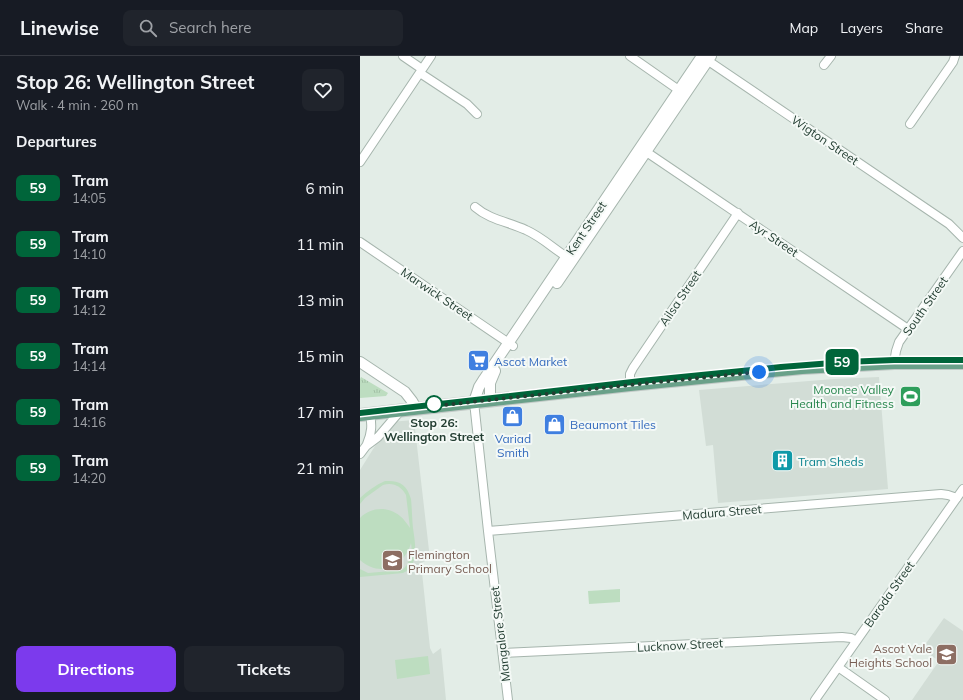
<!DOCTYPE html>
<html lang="en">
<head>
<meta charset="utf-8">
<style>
  :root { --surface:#171b24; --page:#20242c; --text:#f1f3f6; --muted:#9ea1a6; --line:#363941; --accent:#7c3aed }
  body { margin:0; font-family:Mulish,sans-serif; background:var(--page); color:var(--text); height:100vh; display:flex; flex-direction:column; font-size:15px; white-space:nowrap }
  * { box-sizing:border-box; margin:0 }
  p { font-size:13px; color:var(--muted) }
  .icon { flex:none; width:22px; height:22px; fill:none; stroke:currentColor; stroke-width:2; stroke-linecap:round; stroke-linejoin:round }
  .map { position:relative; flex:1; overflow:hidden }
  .drawer { display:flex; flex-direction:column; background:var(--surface); width:360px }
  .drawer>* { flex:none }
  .badge { padding:0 8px; border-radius:6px; font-size:14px; line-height:26px }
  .you { position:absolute; width:20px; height:20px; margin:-10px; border:3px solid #fff; border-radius:50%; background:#1a73e8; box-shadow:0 0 0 6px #1a73e833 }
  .map>.badge { position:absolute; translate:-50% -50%; box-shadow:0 0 0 2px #fff }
  h2 { padding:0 16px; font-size:15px; line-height:36px }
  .round { display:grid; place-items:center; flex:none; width:42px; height:42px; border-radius:8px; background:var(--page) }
  .head { display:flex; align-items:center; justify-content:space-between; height:68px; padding:0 16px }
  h1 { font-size:19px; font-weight:700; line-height:30px }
  .button { display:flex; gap:8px; margin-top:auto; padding:8px 16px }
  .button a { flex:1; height:46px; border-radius:8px; background:var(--accent); color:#fff; font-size:16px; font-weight:700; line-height:46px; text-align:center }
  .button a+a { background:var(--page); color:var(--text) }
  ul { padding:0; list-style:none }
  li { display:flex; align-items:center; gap:12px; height:56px; padding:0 16px }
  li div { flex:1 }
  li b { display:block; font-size:15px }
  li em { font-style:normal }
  li .badge { min-width:44px; font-weight:700; text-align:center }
  header { display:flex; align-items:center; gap:24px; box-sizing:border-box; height:56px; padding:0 20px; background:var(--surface); border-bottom:1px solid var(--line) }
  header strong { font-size:19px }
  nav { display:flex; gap:22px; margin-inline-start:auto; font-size:14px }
  .search { width:280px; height:36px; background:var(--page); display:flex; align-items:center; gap:10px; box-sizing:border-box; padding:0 14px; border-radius:8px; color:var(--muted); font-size:15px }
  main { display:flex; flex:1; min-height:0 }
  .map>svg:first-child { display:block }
  .built { fill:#d2ddd6 }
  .grass { fill:#bdddc0 }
  .park { fill:url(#park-tufts) }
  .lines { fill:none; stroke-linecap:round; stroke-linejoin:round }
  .minor-casing { stroke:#a6b5ad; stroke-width:10 }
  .tertiary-casing { stroke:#a6b5ad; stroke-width:12 }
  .primary-casing { stroke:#c1c9c6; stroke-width:14 }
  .minor { stroke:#fff; stroke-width:8 }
  .tertiary { stroke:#fff; stroke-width:10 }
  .primary { stroke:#69a189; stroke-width:12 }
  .tram { stroke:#5e796d; stroke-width:1 }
  .line-casing { stroke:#fff; stroke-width:9 }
  .line { stroke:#00653a; stroke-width:6 }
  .walk { stroke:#233e32; stroke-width:4; stroke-dasharray:0 7.2 }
  .stop-dot { fill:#fff; stroke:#00653a; stroke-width:2 }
  .labels { text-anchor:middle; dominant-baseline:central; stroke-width:4; stroke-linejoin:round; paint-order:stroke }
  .street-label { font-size:12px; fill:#233e32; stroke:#f4f9f6 }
  .shop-label { font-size:12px; fill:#366cbe; stroke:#f4f9f6; text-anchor:start }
  .leisure-label { font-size:12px; fill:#27864d; stroke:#f4f9f6; text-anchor:end }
  .stop-label { font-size:12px; font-weight:bold; fill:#233e32; stroke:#f4f9f6 }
  .culture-label { font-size:12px; fill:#0d838f; stroke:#f4f9f6; text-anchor:start }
  .education-label { font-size:12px; fill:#785e54; stroke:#f4f9f6; text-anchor:start }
</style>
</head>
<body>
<header>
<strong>Linewise</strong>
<div class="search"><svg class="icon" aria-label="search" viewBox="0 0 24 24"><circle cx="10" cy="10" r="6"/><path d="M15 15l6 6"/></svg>Search here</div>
<nav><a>Map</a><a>Layers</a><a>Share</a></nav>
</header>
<main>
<section class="drawer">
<div class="head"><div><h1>Stop 26: Wellington Street</h1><p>Walk · 4 min · 260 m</p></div><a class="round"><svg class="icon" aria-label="heart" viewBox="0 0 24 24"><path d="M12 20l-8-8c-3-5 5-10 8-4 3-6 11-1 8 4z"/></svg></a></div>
<h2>Departures</h2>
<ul>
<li><span class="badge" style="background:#00653a;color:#fff">59</span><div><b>Tram</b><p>14:05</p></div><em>6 min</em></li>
<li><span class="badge" style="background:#00653a;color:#fff">59</span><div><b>Tram</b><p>14:10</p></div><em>11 min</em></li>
<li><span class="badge" style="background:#00653a;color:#fff">59</span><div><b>Tram</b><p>14:12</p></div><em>13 min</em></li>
<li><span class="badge" style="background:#00653a;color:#fff">59</span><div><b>Tram</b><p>14:14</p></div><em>15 min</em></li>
<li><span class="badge" style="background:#00653a;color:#fff">59</span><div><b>Tram</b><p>14:16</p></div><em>17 min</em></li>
<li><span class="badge" style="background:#00653a;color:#fff">59</span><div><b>Tram</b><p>14:20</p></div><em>21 min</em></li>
</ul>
<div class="button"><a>Directions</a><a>Tickets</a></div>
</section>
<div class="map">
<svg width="603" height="644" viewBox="0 0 603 644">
  <defs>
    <pattern id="park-tufts" width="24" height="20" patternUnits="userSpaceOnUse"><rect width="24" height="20" fill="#bdddc0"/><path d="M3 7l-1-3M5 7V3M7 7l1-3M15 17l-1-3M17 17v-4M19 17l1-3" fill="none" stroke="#a2bfa5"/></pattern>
  </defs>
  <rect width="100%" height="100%" fill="#e3ede7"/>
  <!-- built -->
  <path class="built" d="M 519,321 L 528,433 L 358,447 L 353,389 L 346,390 L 339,334 L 474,323 Z
    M 54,364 L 70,503 L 61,507 L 70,592 L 73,598 L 81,592 L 86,644 L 0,644 L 0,414 L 30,366 Z
    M 584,562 L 603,575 L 603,644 L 552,644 L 579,605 L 562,593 Z"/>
  <!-- grass -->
  <path class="grass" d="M 25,425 C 40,424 47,429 51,443 C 52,453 52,462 53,472 C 55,487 60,509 43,517 L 0,521 L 0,513 L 8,517 L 42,514 C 50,508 53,497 51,487 C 44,511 20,522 0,504 L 0,462 C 11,451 28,450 40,460 C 44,463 47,468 50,472 L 46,439 C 41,430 33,426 23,429 L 5,442 L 0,448 L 0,442 C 7,435 16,429 25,425 Z
    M 260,533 L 260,546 L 229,548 L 228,535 Z
    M 68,600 L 70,618 L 37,623 L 35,604 Z"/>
  <!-- park -->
  <path class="park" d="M 1,321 L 28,337 L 26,340 L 0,342 L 0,323 Z"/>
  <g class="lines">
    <defs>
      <path id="minor" d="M 43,0 L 62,13
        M 270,0 L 323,37
        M 344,2 L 589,168 L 603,182
        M 464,9 L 471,0
        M 60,17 L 107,48 L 117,58
        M 550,68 L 593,6 L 595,0
        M 282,93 L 548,273
        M 0,106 L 71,0
        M 115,151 C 130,164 149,166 166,174 C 182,181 195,194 210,203
        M 0,186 L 153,290
        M 534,307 L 536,295 L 539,286 L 603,195
        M 270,329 L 270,318 L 273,312 L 378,157
        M 114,346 L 128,475 L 148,644
        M 7,388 C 12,376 12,369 10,357
        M 0,398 L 6,390 L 18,381 L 41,354
        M 128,475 L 581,438 L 588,439 L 597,442
        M 143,597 L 482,581 L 491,582 L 496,585
        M 478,611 L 525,644
        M 455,644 L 603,433"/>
      <path id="tertiary" d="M 197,227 L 351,0
        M 0,306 L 45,336 L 52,345 L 56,352
        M 130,344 L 130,327 L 135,315
        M 114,346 L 119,331 L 124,323 L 342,0"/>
      <path id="primary" d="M 0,359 L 270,329 L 442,312 L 534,307 L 603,307"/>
    </defs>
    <!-- minor casing -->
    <use href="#minor" class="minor-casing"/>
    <!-- tertiary casing -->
    <use href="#tertiary" class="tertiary-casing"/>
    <!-- primary casing -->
    <use href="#primary" class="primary-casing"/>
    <!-- minor -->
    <use href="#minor" class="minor"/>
    <!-- tertiary -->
    <use href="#tertiary" class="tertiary"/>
    <!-- primary -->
    <use href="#primary" class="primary"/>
    <!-- tram -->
    <path class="tram" d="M 0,357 L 270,326 L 421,311 L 485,306 L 534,304 L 603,304"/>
  </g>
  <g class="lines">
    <defs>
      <path id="line" d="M 0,357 L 281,325 L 421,311 L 485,306 L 534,304 L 603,304"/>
    </defs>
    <!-- line casing -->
    <use href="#line" class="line-casing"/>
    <!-- line -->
    <use href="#line" class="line"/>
    <!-- walk -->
    <path class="walk" d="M 74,348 L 74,350 L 270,329 L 399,316"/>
  </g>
  <!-- icons -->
  <defs>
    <symbol id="supermarket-square" viewBox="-11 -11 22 22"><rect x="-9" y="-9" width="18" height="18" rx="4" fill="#3f7fe0" stroke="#f4f9f6"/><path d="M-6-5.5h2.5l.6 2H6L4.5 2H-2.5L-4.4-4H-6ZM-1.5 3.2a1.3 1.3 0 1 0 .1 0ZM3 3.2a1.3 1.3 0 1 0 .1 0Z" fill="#fff"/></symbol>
    <symbol id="stadium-square" viewBox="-11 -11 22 22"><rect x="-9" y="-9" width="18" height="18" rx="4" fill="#2e9e5b" stroke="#f4f9f6"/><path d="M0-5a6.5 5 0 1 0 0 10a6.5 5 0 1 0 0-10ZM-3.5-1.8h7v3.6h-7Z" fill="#fff"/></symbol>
    <symbol id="shop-square" viewBox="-11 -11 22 22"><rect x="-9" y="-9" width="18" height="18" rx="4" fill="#3f7fe0" stroke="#f4f9f6"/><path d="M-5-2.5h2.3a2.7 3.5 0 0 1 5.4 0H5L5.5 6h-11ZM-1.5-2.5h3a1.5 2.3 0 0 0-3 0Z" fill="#fff"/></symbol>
    <symbol id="building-square" viewBox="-11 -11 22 22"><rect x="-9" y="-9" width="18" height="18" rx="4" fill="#0f9aa8" stroke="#f4f9f6"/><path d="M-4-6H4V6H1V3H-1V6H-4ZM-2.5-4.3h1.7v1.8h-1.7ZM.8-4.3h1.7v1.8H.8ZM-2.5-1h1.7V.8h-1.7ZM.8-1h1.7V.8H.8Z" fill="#fff"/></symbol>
    <symbol id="school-square" viewBox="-11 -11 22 22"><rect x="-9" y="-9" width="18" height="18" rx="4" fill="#8d6e63" stroke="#f4f9f6"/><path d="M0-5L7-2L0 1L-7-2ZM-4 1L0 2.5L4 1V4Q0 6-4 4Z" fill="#fff"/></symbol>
  </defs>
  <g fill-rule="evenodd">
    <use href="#supermarket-square" x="106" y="292" width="25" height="25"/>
    <use href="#stadium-square" x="538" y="328" width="25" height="25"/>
    <use href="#shop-square" x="140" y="348" width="25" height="25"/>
    <use href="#shop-square" x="182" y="356" width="25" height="25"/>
    <use href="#building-square" x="410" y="392" width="25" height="25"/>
    <use href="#school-square" x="20" y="492" width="25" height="25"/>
    <use href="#school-square" x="574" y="586" width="25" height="25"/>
  </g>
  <!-- markers -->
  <circle class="stop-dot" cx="74" cy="348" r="8"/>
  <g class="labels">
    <!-- street labels -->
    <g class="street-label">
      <text transform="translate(465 84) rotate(34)">Wigton Street</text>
      <text transform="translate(226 172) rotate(-56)">Kent Street</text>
      <text transform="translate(414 182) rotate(34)">Ayr Street</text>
      <text transform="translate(77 238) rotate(34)">Marwick Street</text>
      <text transform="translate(320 242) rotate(-56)">Ailsa Street</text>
      <text transform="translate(565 250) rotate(-55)">South Street</text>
      <text transform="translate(362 456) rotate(-5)">Madura Street</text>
      <text transform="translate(529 538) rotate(-55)">Baroda Street</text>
      <text transform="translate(140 578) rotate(-97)">Mangalore Street</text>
      <text transform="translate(320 589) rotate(-3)">Lucknow Street</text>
    </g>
    <!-- shop labels -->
    <g class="shop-label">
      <text x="134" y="305">Ascot Market</text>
      <text x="210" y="368">Beaumont Tiles</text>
      <text x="153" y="382" text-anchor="middle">Variad<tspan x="153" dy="14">Smith</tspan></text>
    </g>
    <!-- leisure labels -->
    <g class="leisure-label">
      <text x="534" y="333">Moonee Valley<tspan x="534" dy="14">Health and Fitness</tspan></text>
    </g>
    <!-- stop labels -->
    <g class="stop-label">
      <text x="74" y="366">Stop 26:<tspan x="74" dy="14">Wellington Street</tspan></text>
    </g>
    <!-- culture labels -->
    <g class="culture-label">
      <text x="438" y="405">Tram Sheds</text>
    </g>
    <!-- education labels -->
    <g class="education-label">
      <text x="48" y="498">Flemington<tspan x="48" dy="14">Primary School</tspan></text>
      <text x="572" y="592" text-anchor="end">Ascot Vale<tspan x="572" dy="14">Heights School</tspan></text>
    </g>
  </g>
</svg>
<div class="you" style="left:399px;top:316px"></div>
<b class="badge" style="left:482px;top:306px;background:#00653a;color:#fff">59</b>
</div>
</main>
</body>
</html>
